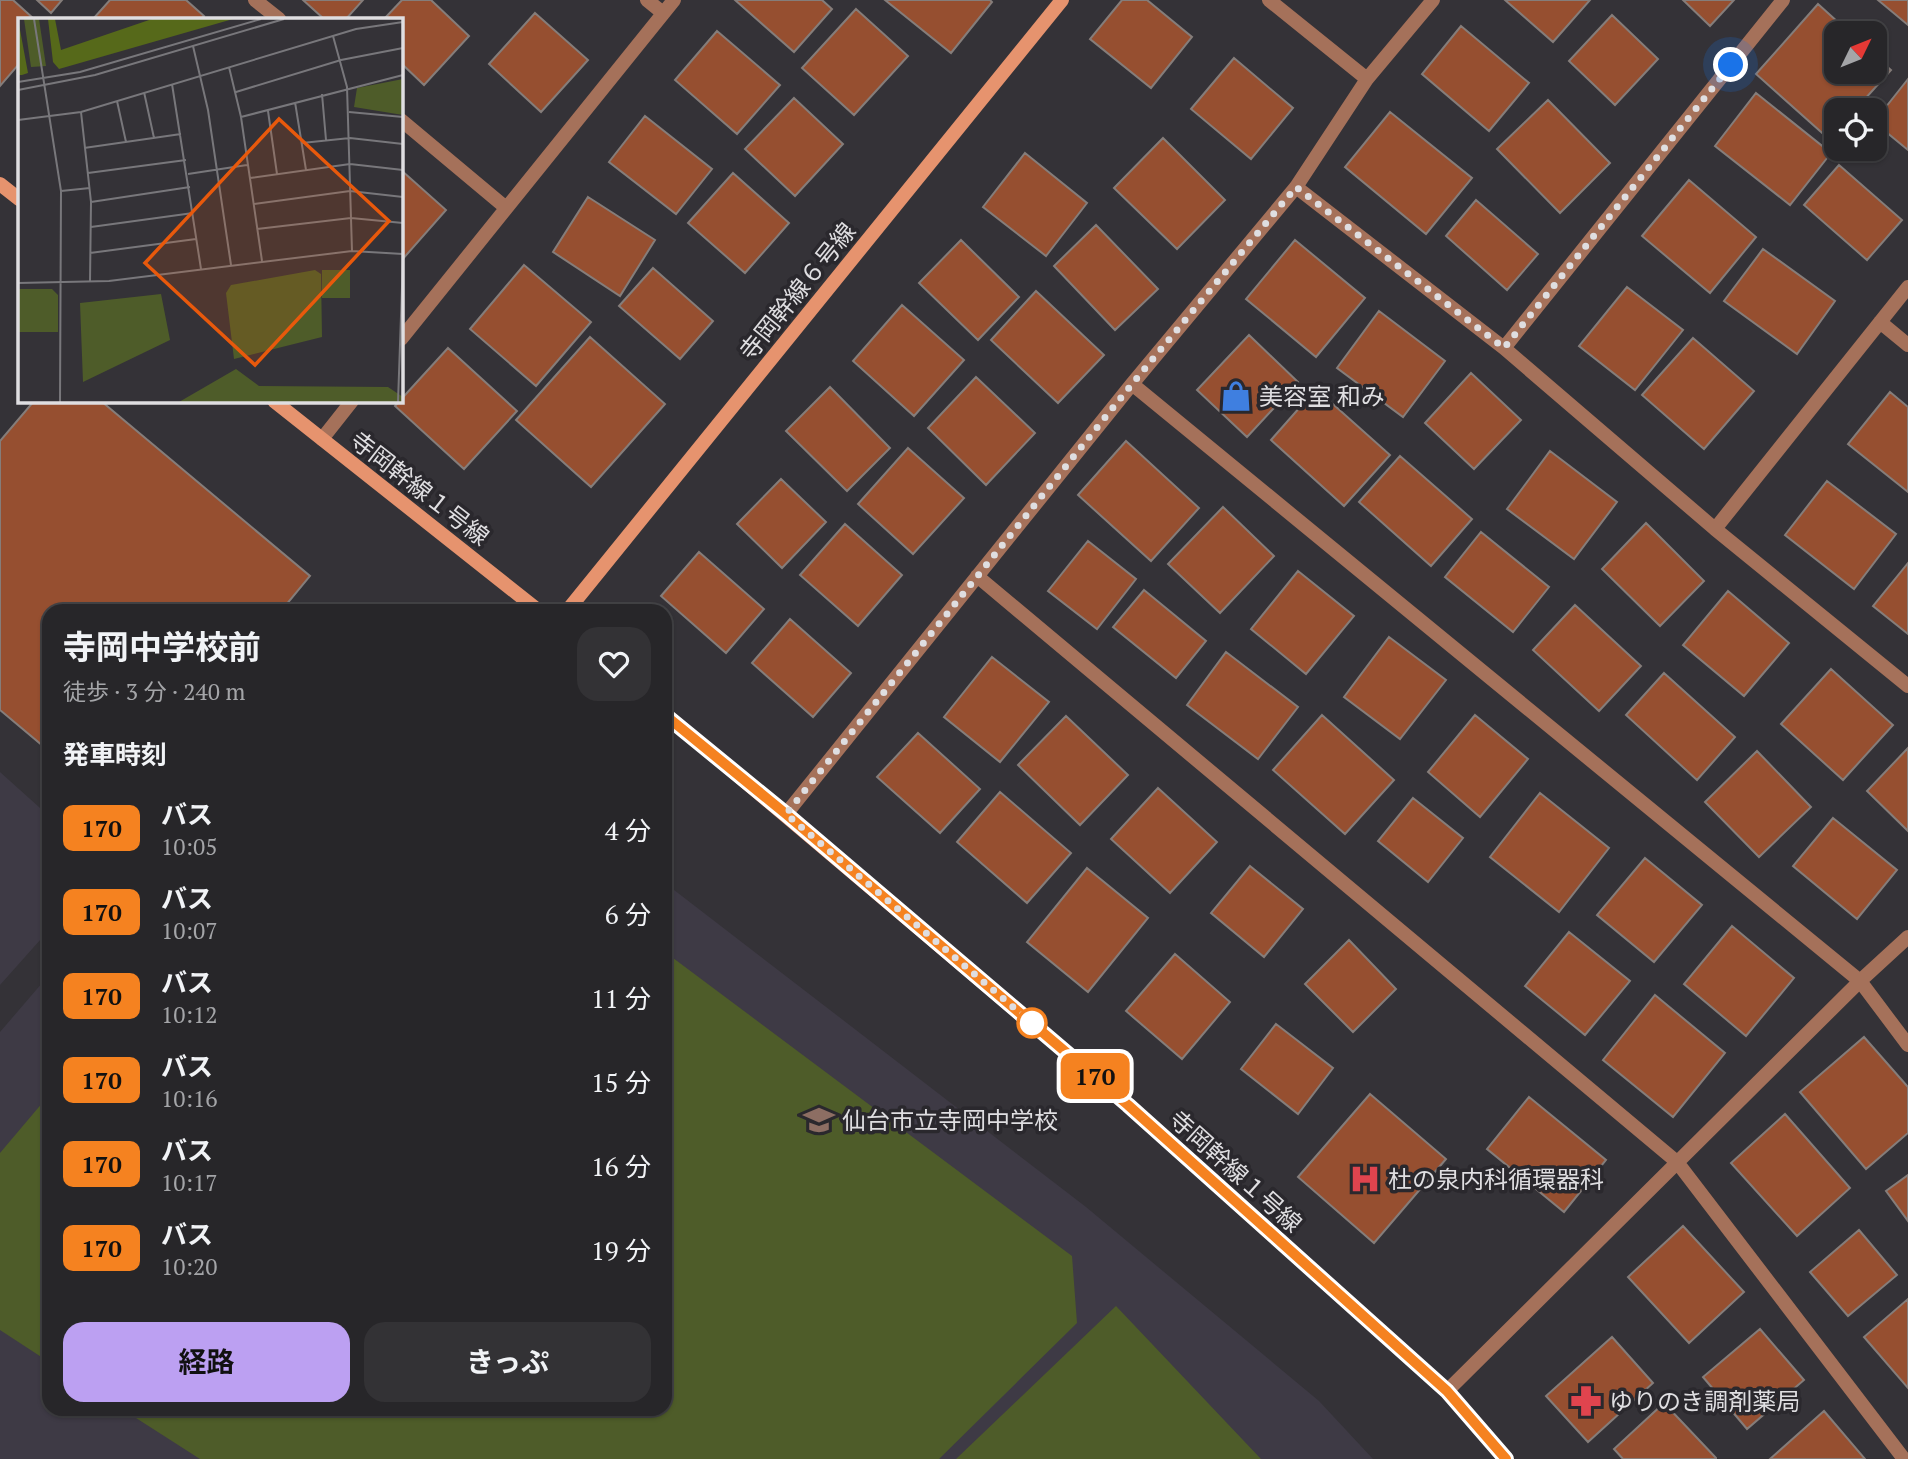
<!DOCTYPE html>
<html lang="ja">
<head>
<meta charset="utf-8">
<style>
  :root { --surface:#272629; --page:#333235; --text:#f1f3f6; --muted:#a4a5a8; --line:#434346; --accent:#bca0f2 }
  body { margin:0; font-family:"PT Serif","Noto Sans JP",serif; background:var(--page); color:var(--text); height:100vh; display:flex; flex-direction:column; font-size:26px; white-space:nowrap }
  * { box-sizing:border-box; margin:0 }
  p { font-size:23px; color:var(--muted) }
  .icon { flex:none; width:38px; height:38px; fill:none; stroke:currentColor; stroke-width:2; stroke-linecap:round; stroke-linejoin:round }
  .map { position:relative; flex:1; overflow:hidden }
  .side { position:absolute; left:42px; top:604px; width:630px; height:812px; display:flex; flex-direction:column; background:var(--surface); border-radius:21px; box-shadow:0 2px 5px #0004,0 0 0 2px var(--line) }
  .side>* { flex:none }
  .badge { padding:0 14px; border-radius:10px; font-size:24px; line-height:46px }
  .needle { width:46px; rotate:47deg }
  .buttons { position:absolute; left:1824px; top:21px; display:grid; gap:14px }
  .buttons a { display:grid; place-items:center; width:63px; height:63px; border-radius:14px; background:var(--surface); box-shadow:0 2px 5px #0004,0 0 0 2px var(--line); font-size:35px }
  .you { position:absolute; width:35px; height:35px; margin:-18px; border:5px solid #fff; border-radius:50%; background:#1a73e8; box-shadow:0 0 0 10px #1a73e833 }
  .map>.badge { position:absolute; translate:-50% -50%; box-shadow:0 0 0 4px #fff }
  h2 { padding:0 21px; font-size:26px; line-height:63px }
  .round { display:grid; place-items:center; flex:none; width:74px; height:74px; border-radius:21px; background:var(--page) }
  .headline { display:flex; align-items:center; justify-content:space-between; height:119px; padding:0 21px }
  h1 { font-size:33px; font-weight:700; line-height:52px }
  .button { display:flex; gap:14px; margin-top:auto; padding:14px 21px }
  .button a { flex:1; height:80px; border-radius:21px; background:var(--accent); color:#111; font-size:28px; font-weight:700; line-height:80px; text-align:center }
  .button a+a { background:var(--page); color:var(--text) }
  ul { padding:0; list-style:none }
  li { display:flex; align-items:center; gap:21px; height:84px; padding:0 21px }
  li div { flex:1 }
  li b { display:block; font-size:26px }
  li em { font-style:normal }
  li .badge { min-width:77px; font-weight:700; text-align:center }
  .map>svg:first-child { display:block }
  .built { fill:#3e3a45 }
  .pitch { fill:#4e5c29 }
  .building { fill:#964f30; stroke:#857d7a; stroke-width:2 }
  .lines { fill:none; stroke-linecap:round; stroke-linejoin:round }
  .street { stroke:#a5715a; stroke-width:14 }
  .secondary { stroke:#e6936e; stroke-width:14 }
  .line-casing { stroke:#fff; stroke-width:16 }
  .line { stroke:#f58220; stroke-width:10 }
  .walk { stroke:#dfdee1; stroke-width:7; stroke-dasharray:0 12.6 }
  .stop-dot { fill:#fff; stroke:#f58220; stroke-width:3.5 }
  .labels { text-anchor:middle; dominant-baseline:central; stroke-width:7; stroke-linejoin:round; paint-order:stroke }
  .street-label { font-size:24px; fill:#dfdee1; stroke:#2a282d }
  .poi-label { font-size:24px; fill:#dfdee1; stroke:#2a282d; text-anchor:start }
  .inset-road { fill:none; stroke:#78777b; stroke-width:2 }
  .view { fill:#e8590c; fill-opacity:0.15; stroke:#e8590c; stroke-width:3.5 }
  .inset-edge { fill:none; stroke:#dfdee1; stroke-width:3.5 }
</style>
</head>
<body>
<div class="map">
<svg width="1908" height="1459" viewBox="0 0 1908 1459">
  <rect width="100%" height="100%" fill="#343237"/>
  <!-- built -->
  <path class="built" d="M 0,772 L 49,816 L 49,930 L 0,985 Z
    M 665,883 L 1086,1207 L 1319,1401 L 1373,1459 L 0,1459 L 0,1032 L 49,975 L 49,1409 L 665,1409 Z"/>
  <!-- pitch -->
  <path class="pitch" d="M 665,952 L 1072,1256 L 1077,1323 L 939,1459 L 200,1459 L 122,1409 L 665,1409 Z
    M 49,1095 L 49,1362 L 0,1330 L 0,1153 Z
    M 1116,1306 L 1261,1459 L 956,1459 Z"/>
  <!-- building -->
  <path class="building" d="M 0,0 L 13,0 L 34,19 L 19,19 L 19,64 L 0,86 Z
    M 37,0 L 62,0 L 51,13 Z
    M 110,0 L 186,0 L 204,16 L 201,19 L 93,19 Z
    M 303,0 L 363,0 L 346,19 L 324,19 Z
    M 402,0 L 431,0 L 469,36 L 424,85 L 401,63 L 401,19 L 384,19 Z
    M 735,0 L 822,0 L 832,9 L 794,52 Z
    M 885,0 L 990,0 L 992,2 L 951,53 Z
    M 1122,0 L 1147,0 L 1192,37 L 1151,88 L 1090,39 Z
    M 1505,0 L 1590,0 L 1553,42 Z
    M 1683,0 L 1734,0 L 1710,26 Z
    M 1878,0 L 1908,0 L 1908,25 Z
    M 1818,4 L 1850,33 L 1836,33 L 1836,72 L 1874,72 L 1874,55 L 1891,70 L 1855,110 L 1836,110 L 1836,131 L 1829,139 L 1756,74 Z
    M 856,9 L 908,56 L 854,115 L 802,68 Z
    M 535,13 L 588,60 L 541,112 L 489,64 Z
    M 1612,15 L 1658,59 L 1615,105 L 1569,61 Z
    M 1461,26 L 1529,83 L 1489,131 L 1422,74 Z
    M 717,31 L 780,85 L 737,134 L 675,80 Z
    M 1234,58 L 1293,108 L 1251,159 L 1191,109 Z
    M 1908,79 L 1908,150 L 1874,122 Z
    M 1756,93 L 1831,153 L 1790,205 L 1715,146 Z
    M 794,98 L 843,144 L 795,196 L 745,149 Z
    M 1548,100 L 1610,163 L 1560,213 L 1497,149 Z
    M 1390,112 L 1472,178 L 1426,234 L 1345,167 Z
    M 645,116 L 712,169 L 676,214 L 609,162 Z
    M 1163,138 L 1225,200 L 1177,249 L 1114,188 Z
    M 1025,153 L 1087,203 L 1046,256 L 983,207 Z
    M 1839,165 L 1902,220 L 1867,260 L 1804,205 Z
    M 401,170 L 446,210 L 401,261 Z
    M 733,173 L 789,223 L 745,273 L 688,223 Z
    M 1689,180 L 1756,237 L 1710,293 L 1642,236 Z
    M 588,197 L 655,240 L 620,296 L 553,252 Z
    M 1476,200 L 1538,254 L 1507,290 L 1446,236 Z
    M 1096,225 L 1158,289 L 1115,330 L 1054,266 Z
    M 961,240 L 1019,297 L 978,340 L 919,283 Z
    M 1295,240 L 1365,298 L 1316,357 L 1246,299 Z
    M 1763,249 L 1835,301 L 1797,354 L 1724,301 Z
    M 524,265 L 591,322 L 536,386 L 470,329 Z
    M 653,268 L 713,321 L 680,359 L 619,306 Z
    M 1627,287 L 1683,330 L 1635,390 L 1579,346 Z
    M 1036,291 L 1104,355 L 1058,403 L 991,340 Z
    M 902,305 L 964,360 L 914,416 L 853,361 Z
    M 1379,311 L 1445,361 L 1403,417 L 1337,368 Z
    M 1249,335 L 1298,382 L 1247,437 L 1197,390 Z
    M 590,337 L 665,404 L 591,487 L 516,420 Z
    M 1693,338 L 1754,391 L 1704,449 L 1642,395 Z
    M 448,348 L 517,411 L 464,469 L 395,406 Z
    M 1471,373 L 1521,420 L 1474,469 L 1425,423 Z
    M 976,377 L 1035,433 L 986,485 L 928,428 Z
    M 830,387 L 890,448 L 847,491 L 786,431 Z
    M 1316,389 L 1390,455 L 1344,506 L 1271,440 Z
    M 1890,392 L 1908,407 L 1908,492 L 1848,444 Z
    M 34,401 L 101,401 L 310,576 L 281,611 L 49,611 L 49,751 L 0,710 L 0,441 Z
    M 1126,441 L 1199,508 L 1151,561 L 1078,495 Z
    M 908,448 L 964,498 L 913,554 L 858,504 Z
    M 1550,451 L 1617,502 L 1574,559 L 1507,509 Z
    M 1400,456 L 1472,519 L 1431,566 L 1359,502 Z
    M 781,479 L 826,522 L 782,568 L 737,524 Z
    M 1827,481 L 1896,534 L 1854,589 L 1785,535 Z
    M 1223,507 L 1274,556 L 1220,613 L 1168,564 Z
    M 1646,523 L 1704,581 L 1660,626 L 1602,569 Z
    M 845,524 L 902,575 L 858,626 L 800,575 Z
    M 1481,532 L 1549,587 L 1513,632 L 1445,577 Z
    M 1088,541 L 1136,579 L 1097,629 L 1048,591 Z
    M 699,552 L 764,609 L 726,653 L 661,596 Z
    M 1908,563 L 1908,634 L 1873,606 Z
    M 1298,571 L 1354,616 L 1306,674 L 1251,629 Z
    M 1144,590 L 1206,641 L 1176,678 L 1113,627 Z
    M 1728,591 L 1789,643 L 1744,696 L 1683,645 Z
    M 1575,605 L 1641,666 L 1599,711 L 1533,650 Z
    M 790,619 L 851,673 L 813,717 L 752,663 Z
    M 1389,637 L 1446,680 L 1400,739 L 1344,697 Z
    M 1226,652 L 1298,707 L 1258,759 L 1187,705 Z
    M 992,657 L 1049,702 L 1000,762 L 944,717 Z
    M 1831,669 L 1893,725 L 1843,780 L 1781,724 Z
    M 1664,673 L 1735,737 L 1697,780 L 1626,715 Z
    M 1322,715 L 1394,780 L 1345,834 L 1273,770 Z
    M 1475,715 L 1528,759 L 1480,817 L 1428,772 Z
    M 1066,716 L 1128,775 L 1080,825 L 1018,765 Z
    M 918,733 L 980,789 L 940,833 L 877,777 Z
    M 1908,748 L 1908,831 L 1867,791 Z
    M 1757,751 L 1811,807 L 1759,857 L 1705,802 Z
    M 1158,788 L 1217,842 L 1170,893 L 1111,839 Z
    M 1000,792 L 1071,853 L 1027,903 L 957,842 Z
    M 1540,793 L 1609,848 L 1559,912 L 1490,857 Z
    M 1413,798 L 1463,838 L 1428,882 L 1378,841 Z
    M 1833,818 L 1897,870 L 1857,919 L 1793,866 Z
    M 1645,858 L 1702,905 L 1654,962 L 1597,915 Z
    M 1250,866 L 1303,909 L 1264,957 L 1211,913 Z
    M 1087,868 L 1148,918 L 1088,992 L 1027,942 Z
    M 1732,926 L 1794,978 L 1746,1036 L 1684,984 Z
    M 1569,932 L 1630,981 L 1585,1035 L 1525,986 Z
    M 1349,940 L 1396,989 L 1353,1032 L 1305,984 Z
    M 1175,954 L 1230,1002 L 1182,1059 L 1126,1011 Z
    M 1655,995 L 1725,1053 L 1673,1117 L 1603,1060 Z
    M 1276,1024 L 1333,1068 L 1298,1114 L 1241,1069 Z
    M 1864,1037 L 1908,1087 L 1908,1133 L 1866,1169 L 1800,1092 Z
    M 1370,1094 L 1446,1159 L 1374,1243 L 1298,1177 Z
    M 1529,1097 L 1606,1160 L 1564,1212 L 1487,1149 Z
    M 1785,1114 L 1850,1188 L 1797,1236 L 1731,1163 Z
    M 1908,1175 L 1908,1221 L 1886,1191 Z
    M 1683,1226 L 1744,1292 L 1689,1343 L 1628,1277 Z
    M 1859,1230 L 1897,1275 L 1848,1316 L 1810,1272 Z
    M 1908,1299 L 1908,1388 L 1864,1337 Z
    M 1760,1329 L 1804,1380 L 1747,1429 L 1703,1377 Z
    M 1612,1337 L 1653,1383 L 1588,1442 L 1546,1396 Z
    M 1664,1403 L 1716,1458 L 1716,1459 L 1623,1459 L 1614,1449 Z
    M 1824,1411 L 1865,1459 L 1770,1459 Z"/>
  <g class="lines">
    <!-- street -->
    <path class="street" d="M 255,0 L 279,19
      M 647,0 L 663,13
      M 1269,0 L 1367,79
      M 401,120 L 505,207
      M 1296,187 L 1504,348 L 1715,529 L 1908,686
      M 1880,322 L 1908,345
      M 401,339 L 674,0
      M 1504,348 L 1783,0
      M 1132,384 L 1860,981 L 1908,1045
      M 322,439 L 352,401
      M 1715,529 L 1908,287
      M 977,576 L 1677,1162 L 1904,1459
      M 786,814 L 1132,384 L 1296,187 L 1367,79 L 1433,0
      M 1447,1391 L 1860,981 L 1908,937"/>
    <!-- secondary -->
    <path class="secondary" d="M 0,184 L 19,199
      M 274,401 L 539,611
      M 567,611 L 1062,0
      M 665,714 L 1128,1105 L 1447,1391 L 1506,1459"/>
  </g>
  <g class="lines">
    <defs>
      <path id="line" d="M 665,715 L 786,814 L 1128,1105 L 1447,1391 L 1506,1459"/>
    </defs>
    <!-- line casing -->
    <use href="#line" class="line-casing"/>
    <!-- line -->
    <use href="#line" class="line"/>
    <!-- walk -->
    <path class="walk" d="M 1032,1023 L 786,814 L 1132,384 L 1296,187 L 1504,348 L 1731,65"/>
  </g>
  <!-- icons -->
  <defs>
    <symbol id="shop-bare" viewBox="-9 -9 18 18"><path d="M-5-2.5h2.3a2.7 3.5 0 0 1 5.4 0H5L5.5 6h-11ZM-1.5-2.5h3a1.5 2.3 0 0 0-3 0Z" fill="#3f7fe0" stroke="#2a282d" stroke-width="2.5" paint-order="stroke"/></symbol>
    <symbol id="school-bare" viewBox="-9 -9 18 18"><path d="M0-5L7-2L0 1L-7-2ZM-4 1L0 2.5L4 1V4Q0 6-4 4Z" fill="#8d6e63" stroke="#2a282d" stroke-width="2.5" paint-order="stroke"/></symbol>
    <symbol id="hospital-bare" viewBox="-9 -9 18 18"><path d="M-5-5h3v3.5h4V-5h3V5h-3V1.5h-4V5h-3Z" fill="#e0444e" stroke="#2a282d" stroke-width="2.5" paint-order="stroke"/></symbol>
    <symbol id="pharmacy-bare" viewBox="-9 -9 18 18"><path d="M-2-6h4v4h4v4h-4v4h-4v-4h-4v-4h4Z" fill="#e0444e" stroke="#2a282d" stroke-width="2.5" paint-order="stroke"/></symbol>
  </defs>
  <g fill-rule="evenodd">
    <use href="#shop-bare" x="1214" y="374" width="44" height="44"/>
    <use href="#school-bare" x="797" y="1098" width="44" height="44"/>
    <use href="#hospital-bare" x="1343" y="1157" width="44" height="44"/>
    <use href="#pharmacy-bare" x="1564" y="1379" width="44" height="44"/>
  </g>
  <!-- markers -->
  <circle class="stop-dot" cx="1032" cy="1023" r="14"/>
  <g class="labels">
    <!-- street labels -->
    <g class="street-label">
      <text transform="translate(797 291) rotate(-51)">寺岡幹線６号線</text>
      <text transform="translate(420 488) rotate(38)">寺岡幹線１号線</text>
      <text transform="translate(1236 1171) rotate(42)">寺岡幹線１号線</text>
    </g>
    <!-- poi labels -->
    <g class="poi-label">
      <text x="1259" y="396">美容室 和み</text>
      <text x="842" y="1120">仙台市立寺岡中学校</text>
      <text x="1388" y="1179">杜の泉内科循環器科</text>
      <text x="1609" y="1401">ゆりのき調剤薬局</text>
    </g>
  </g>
  <!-- overview -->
  <g transform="translate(18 18)">
    <rect width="385" height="385" fill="#343237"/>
    <path d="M 6,1 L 21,1 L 28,48 L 13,49 ZM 385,61 L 385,97 L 336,89 L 339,70 ZM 0,271 L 34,271 L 40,277 L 40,314 L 0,314 ZM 218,351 L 241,368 L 370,369 L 385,379 L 385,384 L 161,384 Z" fill="#4e5c29"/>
    <path d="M 0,1 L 10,55 L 4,57 L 0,57 ZM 30,1 L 37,1 L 43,32 L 134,1 L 215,1 L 41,51 L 35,44 Z" fill="#56691a"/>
    <path d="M 297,252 L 303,256 L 304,319 L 216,341 L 208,275 L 213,267 ZM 304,252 L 332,252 L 332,280 L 304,280 ZM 143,276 L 152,322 L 65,364 L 62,285 Z" fill="#4e5c29"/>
    <path class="inset-road" d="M 16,1 L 43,173 L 42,384M 315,18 L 329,69 L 334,233M 175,28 L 190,92 L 213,247M 211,49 L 223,99 L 244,243M 0,64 L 62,54 L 243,1M 154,66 L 183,251M 0,72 L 77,57 L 266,1M 126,74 L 136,120M 218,74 L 323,42 L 385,30M 304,76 L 308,122M 99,83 L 108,124M 277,84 L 288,152M 250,93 L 259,156M 63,94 L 73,184 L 72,264M 331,94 L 385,99M 223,99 L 385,57M 0,102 L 63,94 L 338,11 L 385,4M 284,125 L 332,120 L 385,126M 66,130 L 163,116M 70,155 L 168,142M 170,156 L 229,147M 232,160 L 332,146 L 385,152M 43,173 L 72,170M 73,184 L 172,169M 236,186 L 332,173 L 385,179M 73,209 L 175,195M 239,211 L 333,200 L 385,205M 72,235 L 178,221M 0,265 L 91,263 L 334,233 L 385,236M 380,384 L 385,240"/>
    <path class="view" d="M 261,101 L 371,203 L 237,347 L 127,245 Z"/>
    <rect width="385" height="385" class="inset-edge"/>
  </g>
</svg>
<div class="buttons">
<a><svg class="needle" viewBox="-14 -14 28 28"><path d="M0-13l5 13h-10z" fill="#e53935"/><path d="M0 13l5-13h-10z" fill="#a4a5a8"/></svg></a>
<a><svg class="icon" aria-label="locate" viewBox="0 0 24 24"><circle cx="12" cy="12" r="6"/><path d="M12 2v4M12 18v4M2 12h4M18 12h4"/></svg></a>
</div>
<div class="you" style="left:1731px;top:65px"></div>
<b class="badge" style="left:1095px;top:1076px;background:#f58220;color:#111">170</b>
<section class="side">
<div class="headline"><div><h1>寺岡中学校前</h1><p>徒歩 · 3 分 · 240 m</p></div><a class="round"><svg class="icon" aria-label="heart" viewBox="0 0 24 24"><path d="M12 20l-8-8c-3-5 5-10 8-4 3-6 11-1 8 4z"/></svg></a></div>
<h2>発車時刻</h2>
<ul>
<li><span class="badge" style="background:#f58220;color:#111">170</span><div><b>バス</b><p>10:05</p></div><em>4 分</em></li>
<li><span class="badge" style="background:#f58220;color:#111">170</span><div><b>バス</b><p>10:07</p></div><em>6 分</em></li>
<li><span class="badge" style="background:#f58220;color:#111">170</span><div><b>バス</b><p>10:12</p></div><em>11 分</em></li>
<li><span class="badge" style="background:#f58220;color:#111">170</span><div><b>バス</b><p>10:16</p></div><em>15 分</em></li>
<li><span class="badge" style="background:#f58220;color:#111">170</span><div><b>バス</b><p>10:17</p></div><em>16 分</em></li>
<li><span class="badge" style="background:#f58220;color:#111">170</span><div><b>バス</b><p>10:20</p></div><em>19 分</em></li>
</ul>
<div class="button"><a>経路</a><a>きっぷ</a></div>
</section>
</div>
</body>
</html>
